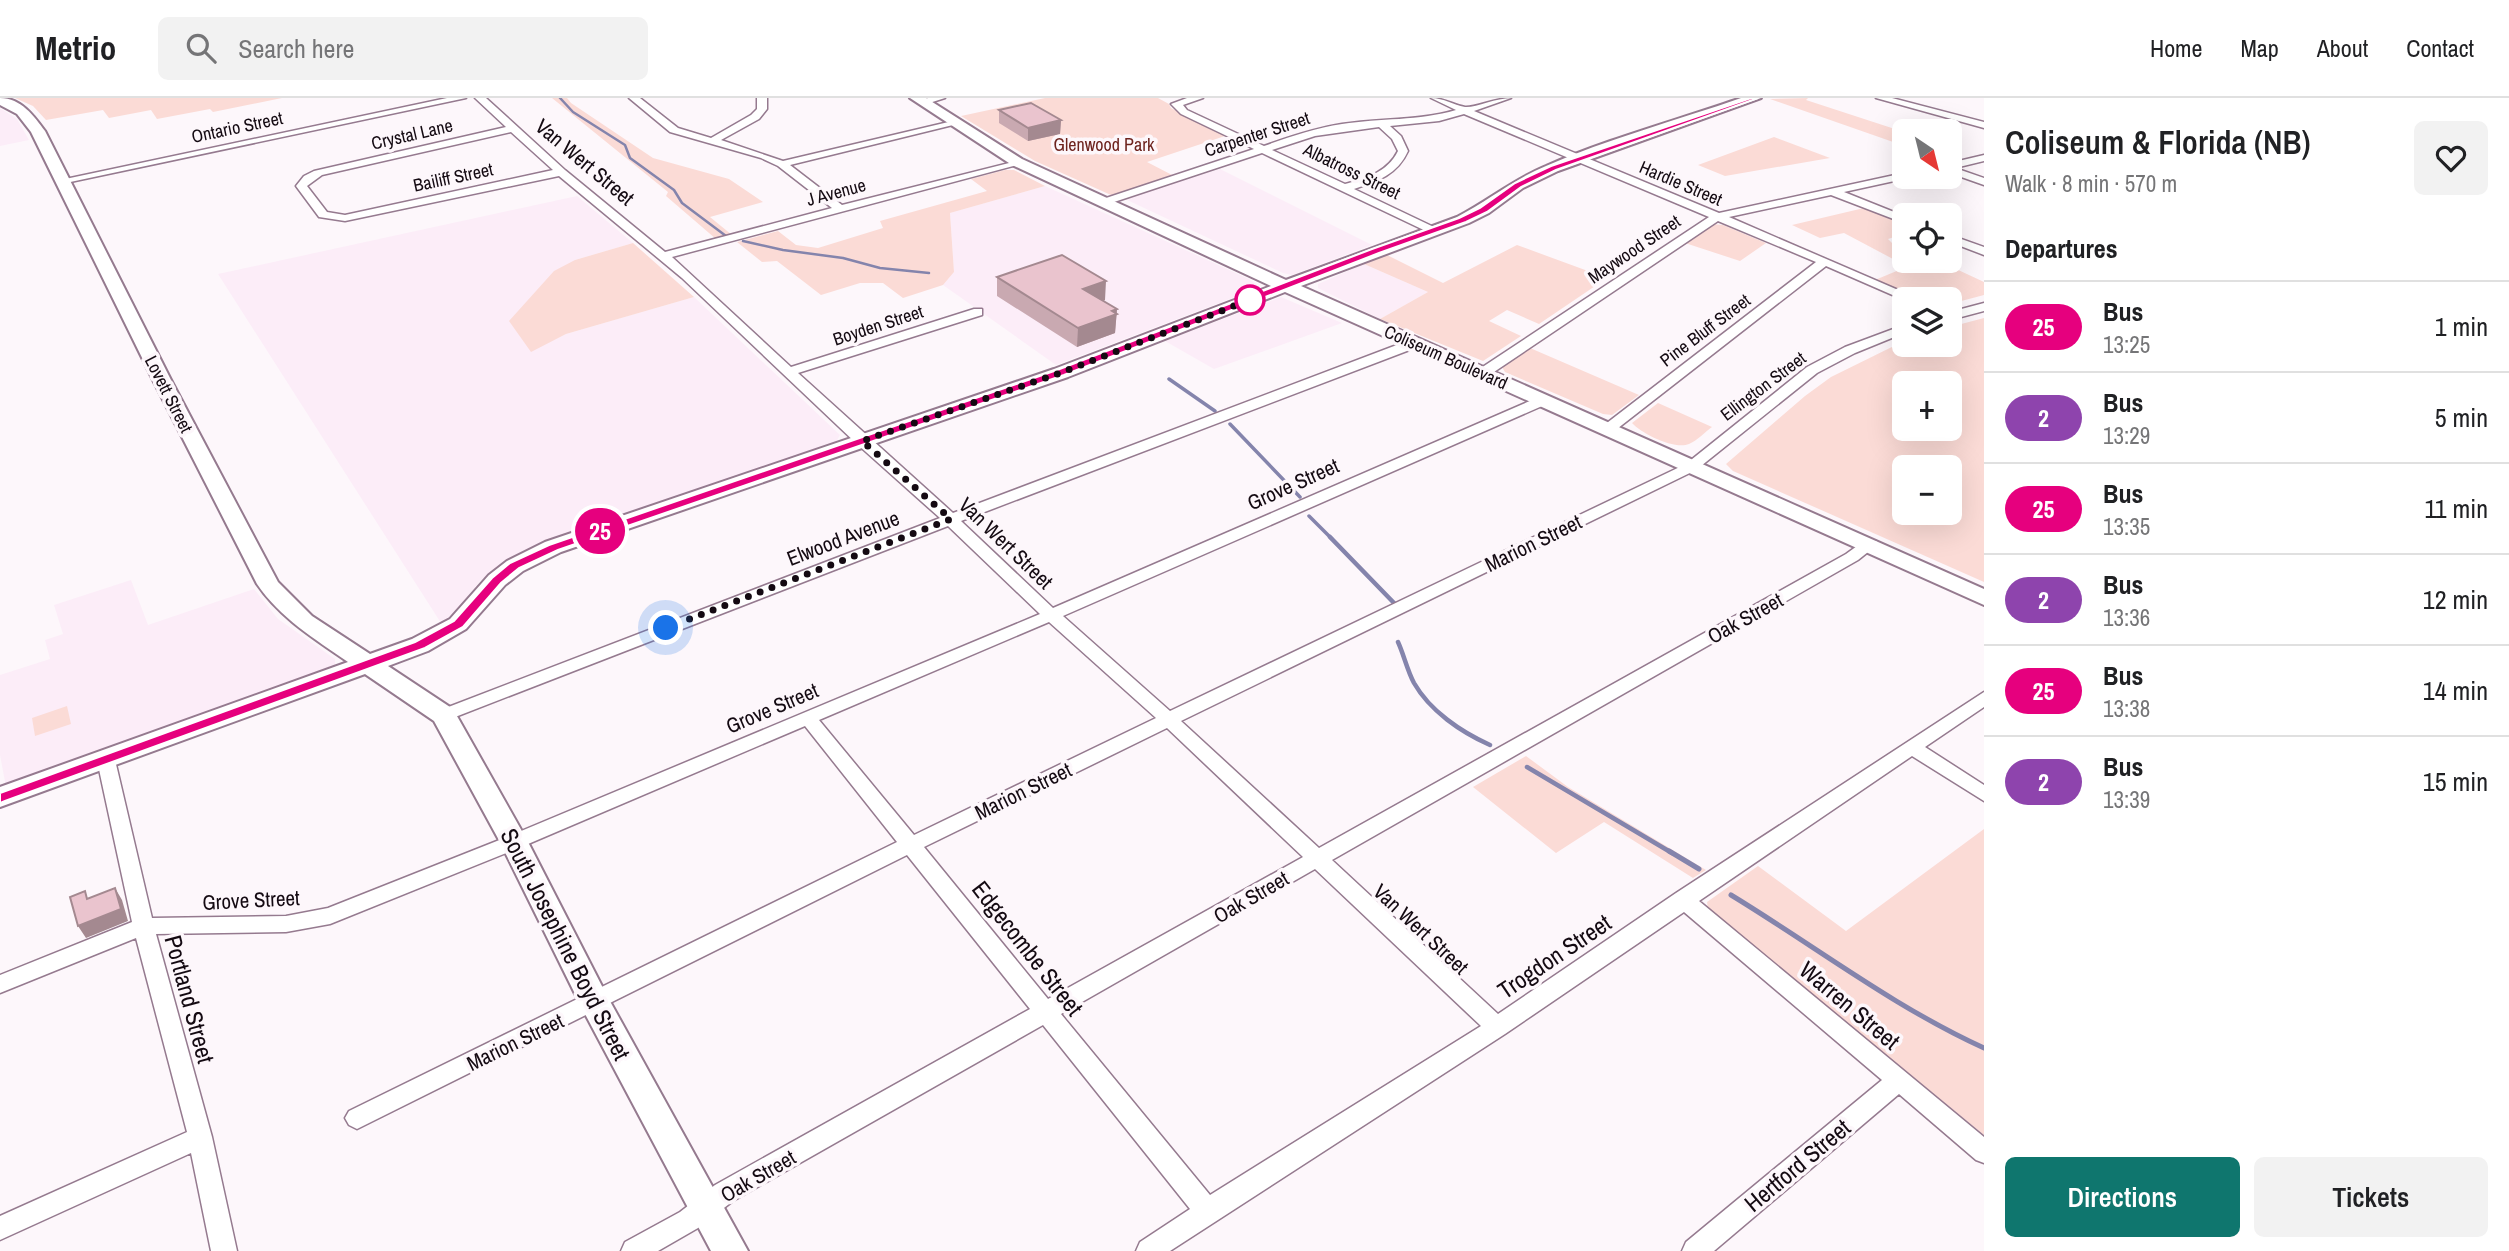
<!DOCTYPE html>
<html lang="en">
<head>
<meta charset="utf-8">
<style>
  :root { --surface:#fff; --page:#f2f2f2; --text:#202124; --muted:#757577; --line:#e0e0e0; --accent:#0f766e }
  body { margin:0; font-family:"Archivo Narrow",sans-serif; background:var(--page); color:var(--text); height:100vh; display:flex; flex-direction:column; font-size:26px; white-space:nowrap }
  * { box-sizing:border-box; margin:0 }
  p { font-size:23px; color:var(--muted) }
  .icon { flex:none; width:38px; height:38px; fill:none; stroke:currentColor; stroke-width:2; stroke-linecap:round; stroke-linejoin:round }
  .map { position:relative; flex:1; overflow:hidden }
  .details { display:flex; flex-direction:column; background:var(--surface); width:525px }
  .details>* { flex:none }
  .badge { padding:0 14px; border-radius:23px; font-size:24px; line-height:46px }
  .needle { width:46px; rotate:145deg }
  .fabs { position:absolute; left:1892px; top:21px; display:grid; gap:14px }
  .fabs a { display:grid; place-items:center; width:70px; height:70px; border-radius:10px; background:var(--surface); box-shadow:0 7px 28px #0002; font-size:35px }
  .you { position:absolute; width:35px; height:35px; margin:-18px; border:5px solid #fff; border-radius:50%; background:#1a73e8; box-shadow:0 0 0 10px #1a73e833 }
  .map>.badge { position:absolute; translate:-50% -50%; box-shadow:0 0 0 4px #fff }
  h2 { padding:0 21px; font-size:26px; line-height:63px }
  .round { display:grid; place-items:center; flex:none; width:74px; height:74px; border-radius:10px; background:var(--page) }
  .overview { display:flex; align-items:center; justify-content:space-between; height:119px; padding:0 21px }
  h1 { font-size:33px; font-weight:600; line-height:52px }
  .primary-button { display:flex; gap:14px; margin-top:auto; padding:14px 21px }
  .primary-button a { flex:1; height:80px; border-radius:10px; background:var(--accent); color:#fff; font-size:28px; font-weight:600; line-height:80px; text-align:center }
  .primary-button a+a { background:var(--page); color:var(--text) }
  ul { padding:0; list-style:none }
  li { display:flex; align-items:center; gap:21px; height:91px; padding:0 21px; border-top:2px solid var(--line) }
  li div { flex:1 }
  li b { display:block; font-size:26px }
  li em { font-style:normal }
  li .badge { min-width:77px; font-weight:700; text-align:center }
  header { display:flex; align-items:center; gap:42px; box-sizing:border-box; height:98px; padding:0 35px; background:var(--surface); border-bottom:2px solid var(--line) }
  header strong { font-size:33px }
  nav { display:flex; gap:38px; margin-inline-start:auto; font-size:24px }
  .search { width:490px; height:63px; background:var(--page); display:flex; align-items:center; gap:18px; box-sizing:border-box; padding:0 24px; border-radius:10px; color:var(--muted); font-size:26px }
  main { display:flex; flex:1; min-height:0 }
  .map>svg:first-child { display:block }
  .built { fill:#fcedf8 }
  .green { fill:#fbdbd6; fill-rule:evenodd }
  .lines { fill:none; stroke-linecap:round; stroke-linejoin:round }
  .stream-far3 { stroke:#8484ac; stroke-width:2.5 }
  .stream-far2 { stroke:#8484ac; stroke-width:3.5 }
  .stream-far1 { stroke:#8484ac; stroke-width:4.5 }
  .stream { stroke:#8484ac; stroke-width:5 }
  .street-casing { stroke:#957a8f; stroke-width:3 }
  .secondary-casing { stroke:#957a8f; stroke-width:4 }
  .street { fill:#fff; fill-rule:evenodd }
  .secondary { fill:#fff; fill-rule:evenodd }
  .wall { fill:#c9a9b1 }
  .shaded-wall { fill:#a48990 }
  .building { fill:#eac4ce; stroke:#a48990; stroke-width:2 }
  .line { fill:#e6007e; stroke:#fff; stroke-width:2 }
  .walk { stroke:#140a12; stroke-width:7; stroke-dasharray:0 12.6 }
  .stop-dot { fill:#fff; stroke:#e6007e; stroke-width:3.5 }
  .labels { text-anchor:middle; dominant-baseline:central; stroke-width:7; stroke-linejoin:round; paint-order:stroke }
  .far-street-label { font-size:18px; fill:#140a12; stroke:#fdf7fb }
  .far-park-label { font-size:18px; fill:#6d231e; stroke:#fdf7fb }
  .street-label { font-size:21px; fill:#140a12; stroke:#fdf7fb }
  .near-street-label { font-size:24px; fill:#140a12; stroke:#fdf7fb }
</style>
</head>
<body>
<header>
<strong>Metrio</strong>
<div class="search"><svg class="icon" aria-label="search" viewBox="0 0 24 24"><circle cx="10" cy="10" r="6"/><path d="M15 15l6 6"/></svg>Search here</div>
<nav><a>Home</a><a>Map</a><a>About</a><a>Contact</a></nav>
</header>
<main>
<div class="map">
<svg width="1984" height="1153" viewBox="0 0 1984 1153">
  <rect width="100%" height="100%" fill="#fdf7fb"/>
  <!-- built -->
  <path class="built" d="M 0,10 L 17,21 L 29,42 L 0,48 Z
    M 1220,71 L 1372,147 L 1292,177 L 1283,175 L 1125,101 Z
    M 1045,88 L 1249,181 L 1257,187 L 1256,191 L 1056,267 L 943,187 L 954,174 L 950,115 Z
    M 577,98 L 633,145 L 575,162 L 531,253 L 566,236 L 694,199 L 840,337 L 836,344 L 534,448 L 507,463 L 480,483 L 455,514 L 441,525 L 218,176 Z
    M 1364,166 L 1428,194 L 1380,221 L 1318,190 L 1318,186 Z
    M 1281,199 L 1342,225 L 1214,271 L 1165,243 Z
    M 131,482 L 148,527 L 254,491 L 278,521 L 335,561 L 335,568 L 6,689 L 0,657 L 0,577 L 50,561 L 45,542 L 63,536 L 54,507 Z"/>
  <!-- green -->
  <path class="green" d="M 15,0 L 282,0 L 213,14 L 210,11 L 157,21 L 151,12 L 109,20 L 103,12 L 46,22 L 33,8 Z
    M 552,0 L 567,0 L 571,5 L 653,60 L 729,81 L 763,104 L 710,119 L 732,137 L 716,141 L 666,98 L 668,94 Z
    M 1045,0 L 1158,0 L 1169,6 L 1171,10 L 1225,38 L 1147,64 L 1174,78 L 1111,97 L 1035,63 L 961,18 Z
    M 1808,0 L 1806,2 L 1904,34 L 1904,42 L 1896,45 L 1770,1 Z
    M 1774,39 L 1830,60 L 1725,78 L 1698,67 Z
    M 1005,72 L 1014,72 L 1045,88 L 950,115 L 954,174 L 943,187 L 903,200 L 883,185 L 860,185 L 821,197 L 777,163 L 762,164 L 737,144 L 778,133 L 796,147 L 818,150 L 883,130 L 880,123 L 987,93 L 971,81 Z
    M 1864,110 L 1904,126 L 1904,136 L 1888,141 L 1904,157 L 1904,163 L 1922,165 L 1939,163 L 1984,184 L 1984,197 L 1950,206 L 1950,201 L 1921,201 L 1875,182 L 1899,172 L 1893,161 L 1844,135 L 1820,140 L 1792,127 Z
    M 1712,126 L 1723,127 L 1766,145 L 1740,163 L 1685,145 Z
    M 633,145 L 694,199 L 566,236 L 531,254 L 509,223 L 554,173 L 575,162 Z
    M 1517,147 L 1607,180 L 1539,226 L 1507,212 L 1489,223 L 1521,238 L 1483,263 L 1380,221 L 1428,194 L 1364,166 L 1387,157 L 1443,185 Z
    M 1984,220 L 1984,484 L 1733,373 L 1726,366 L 1805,298 L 1831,279 L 1904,243 L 1904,247 L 1950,247 L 1950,229 ZM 1904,285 L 1950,285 L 1950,331 L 1904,331 ZM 1904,369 L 1950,369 L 1950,415 L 1904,415 Z
    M 1530,250 L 1639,297 L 1612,317 L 1603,316 L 1505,274 L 1502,269 Z
    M 1658,305 L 1712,329 C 1705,334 1697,343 1689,346 C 1675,352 1642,336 1632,325 Z
    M 67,608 L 71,626 L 35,638 L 32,620 Z
    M 1526,658 L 1568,689 L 1706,772 L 1693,780 L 1604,724 L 1556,755 L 1473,689 Z
    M 1984,731 L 1984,1037 L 1708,811 L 1707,804 L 1758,768 L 1846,833 Z"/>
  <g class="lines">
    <!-- stream-far3 -->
    <path class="stream-far3" d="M 560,0 L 573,14 L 625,47 L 630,60 L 674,92 L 682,105 L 726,138
      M 743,143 L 783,152 L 843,160 L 880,170 L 929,175"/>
    <!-- stream-far2 -->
    <path class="stream-far2" d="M 1169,281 L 1215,313
      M 1230,326 L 1300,399
      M 1309,418 L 1332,441"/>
    <!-- stream-far1 -->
    <path class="stream-far1" d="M 1330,439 L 1394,505
      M 1398,544 C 1404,557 1407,572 1414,585 C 1430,613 1461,634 1490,647
      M 1527,669 L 1672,755"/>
    <!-- stream -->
    <path class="stream" d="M 1669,753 L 1699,771
      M 1731,797 C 1815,848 1894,909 1984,950"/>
    <defs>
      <path id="street" d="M 447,0 L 466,0 L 61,86 L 56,83 Z
        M 475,0 L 486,0 L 565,72 L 665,154 L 832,110 L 778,68 L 761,60 L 670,34 L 629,0 L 640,0 L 678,30 L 711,40 L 751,17 L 757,11 L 757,0 L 767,0 L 767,11 L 759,21 L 721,42 L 783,63 L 957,22 L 957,26 L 790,67 L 842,107 L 1021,62 L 1021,66 L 672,159 L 791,269 L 974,211 L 982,211 L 982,217 L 798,275 L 953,415 L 1410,242 L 1420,242 L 1420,248 L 961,423 L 1053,510 L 1539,299 L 1549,299 L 1549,305 L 1063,518 L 1170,613 L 1686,366 L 1807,269 L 1845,249 L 1904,227 L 1904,235 L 1855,255 L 1817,275 L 1696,372 L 1181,623 L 1319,750 L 1846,456 L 1864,443 L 1876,443 L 1878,446 L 1858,462 L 1332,762 L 1498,916 L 1676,795 L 1984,594 L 1984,609 L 1925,649 L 1984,687 L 1984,703 L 1912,658 L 1699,803 L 1984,1039 L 1984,1065 L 1976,1062 L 1899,996 L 1714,1153 L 1682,1153 L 1686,1144 L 1882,982 L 1684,814 L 1505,936 L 1170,1153 L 1136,1153 L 1140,1144 L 1190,1111 L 1043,927 L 733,1103 L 698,1130 L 658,1153 L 621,1153 L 625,1144 L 680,1114 L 715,1087 L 1030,911 L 907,757 L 365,1027 L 357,1031 L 349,1027 L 345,1020 L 349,1013 L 897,744 L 805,628 L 521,749 L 330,826 L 286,834 L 156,836 L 212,1039 L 237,1153 L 211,1153 L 191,1055 L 0,1142 L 0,1118 L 187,1034 L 136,840 L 0,895 L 0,877 L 132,824 L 97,662 L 99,657 L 113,657 L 115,662 L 152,820 L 286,818 L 328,810 L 507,739 L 1040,516 L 948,428 L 450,621 L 438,621 L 435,617 L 438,613 L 940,420 L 857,346 L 682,180 L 559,78 L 345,123 L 319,119 L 296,88 L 304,78 L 314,73 L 506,29 ZM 511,34 L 553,72 L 345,117 L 327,114 L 307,88 L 322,77 ZM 1049,524 L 1156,620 L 914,737 L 819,622 ZM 1167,630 L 1303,759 L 1048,901 L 924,749 ZM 1315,771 L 1481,928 L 1210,1097 L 1061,916 Z
        M 928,0 L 945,0 L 923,7 L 918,4 Z
        M 1187,0 L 1203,0 L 1183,7 L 1187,12 L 1264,48 C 1289,39 1315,30 1342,26 C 1380,20 1419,23 1456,12 L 1431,0 C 1444,0 1453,7 1465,9 C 1475,10 1496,0 1511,0 L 1474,13 L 1719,115 L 1904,75 L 1904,79 L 1908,80 L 1844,94 L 1904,118 L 1904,125 L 1831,97 L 1729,119 L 1919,201 L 1904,202 L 1826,168 L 1613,334 L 1603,334 L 1603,328 L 1816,164 L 1718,123 L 1488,278 L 1478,278 L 1478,272 L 1709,119 L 1464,16 L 1439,23 L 1390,28 L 1401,38 L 1408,53 C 1397,77 1378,83 1354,91 L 1438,131 L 1438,135 L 1430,135 L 1262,55 L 1108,106 L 1100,106 L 1100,102 L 1254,51 L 1181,16 L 1171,6 ZM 1379,29 L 1392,41 L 1398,53 C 1387,75 1366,80 1345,86 L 1272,52 L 1315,38 Z
        M 1876,0 L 1892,0 L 1984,24 L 1984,30 Z
        M 1984,57 L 1984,63 L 1955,70 L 1984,80 L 1984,87 L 1950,75 L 1950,65 Z
        M 1950,137 L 1984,149 L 1984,157 L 1950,144 Z
        M 1984,205 L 1984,213 L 1950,222 L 1950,214 Z"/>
      <path id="secondary" d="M 0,0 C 21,0 34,18 45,33 L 171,282 L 278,484 L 312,518 L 370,556 L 412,541 L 450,521 L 489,477 L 507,463 L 545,444 L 1054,271 L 1271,188 L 1012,67 L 910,0 L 926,0 L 1022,61 L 1286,182 L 1457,119 C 1488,103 1514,81 1546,68 C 1607,41 1678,22 1741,0 L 1761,0 L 1558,73 L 1523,90 L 1489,115 L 1469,125 L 1301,188 L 1984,491 L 1984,507 L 1285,194 L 1068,279 L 561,454 L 523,473 L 505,487 L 466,531 L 428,553 L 388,568 L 453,611 L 528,744 L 606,896 L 748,1153 L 711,1153 L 584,914 L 500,744 L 434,623 L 365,576 L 0,709 L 0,689 L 348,564 C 315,541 280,520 257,486 L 153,282 L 31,34 L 17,16 L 0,7 Z"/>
    </defs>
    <!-- street casing -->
    <use href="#street" class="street-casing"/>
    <!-- secondary casing -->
    <use href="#secondary" class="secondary-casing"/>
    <!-- street -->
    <use href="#street" class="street"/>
    <!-- secondary -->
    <use href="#secondary" class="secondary"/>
  </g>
  <!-- wall -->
  <path class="wall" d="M 999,12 L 1061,22 L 1060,36 L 1028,43 L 999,25 Z
    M 997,179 L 1105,202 L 1103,203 L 1117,211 L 1115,235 L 1077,249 L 997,198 Z"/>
  <!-- shaded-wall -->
  <path class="shaded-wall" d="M 1061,22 L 1060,36 L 1028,43 L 1028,30 Z
    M 1106,183 L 1105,202 L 1083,210 L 1083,191 Z
    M 1117,211 L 1115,235 L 1077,249 L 1078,230 Z
    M 115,790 L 122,802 L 128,823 L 86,840 L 78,828 Z"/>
  <!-- building -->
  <path class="building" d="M 1031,5 L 1061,22 L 1028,30 L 999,12 Z
    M 1062,157 L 1106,183 L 1083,191 L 1117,211 L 1112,213 L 1117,216 L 1078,230 L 997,179 Z
    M 115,790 L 121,811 L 78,828 L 70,799 L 85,793 L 87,801 Z"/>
  <!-- line -->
  <path class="line" d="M 1751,0 L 1758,0 L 1556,72 L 1521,89 L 1487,114 L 1466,124 L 1379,155 L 1064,277 L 558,452 L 519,470 L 501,485 L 463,529 L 425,550 L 5,703 L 0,705 L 0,695 L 415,544 L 454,523 L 492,480 L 510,465 L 549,447 L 1057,272 L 1372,151 L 1459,120 L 1480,110 L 1515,85 L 1551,68 Z"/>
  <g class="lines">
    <!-- walk -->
    <path class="walk" d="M 666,530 L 951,421 L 862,343 L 1060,275 L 1260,198 L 1250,202"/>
  </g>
  <!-- markers -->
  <circle class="stop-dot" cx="1250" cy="202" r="14"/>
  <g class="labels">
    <!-- far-street labels -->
    <g class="far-street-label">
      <text transform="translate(237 29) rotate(-12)">Ontario Street</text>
      <text transform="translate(412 36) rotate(-13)">Crystal Lane</text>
      <text transform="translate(1257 36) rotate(-18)">Carpenter Street</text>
      <text transform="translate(1352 73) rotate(26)">Albatross Street</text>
      <text transform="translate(453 79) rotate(-12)">Bailiff Street</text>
      <text transform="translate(1681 85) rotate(23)">Hardie Street</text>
      <text transform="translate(836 94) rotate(-15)">J Avenue</text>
      <text transform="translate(1634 151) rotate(-34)">Maywood Street</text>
      <text transform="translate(878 227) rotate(-18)">Boyden Street</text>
      <text transform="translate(1705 232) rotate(-37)">Pine Bluff Street</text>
      <text transform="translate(1446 259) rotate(24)">Coliseum Boulevard</text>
      <text transform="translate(1763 288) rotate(-37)">Ellington Street</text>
      <text transform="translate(169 296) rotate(63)">Lovett Street</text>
    </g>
    <!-- far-park labels -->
    <g class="far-park-label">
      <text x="1104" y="46">Glenwood Park</text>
    </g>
    <!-- street labels -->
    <g class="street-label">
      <text transform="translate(585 64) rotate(40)">Van Wert Street</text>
      <text transform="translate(1293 386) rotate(-24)">Grove Street</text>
      <text transform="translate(843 440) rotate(-21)">Elwood Avenue</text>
      <text transform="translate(1006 445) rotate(44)">Van Wert Street</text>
      <text transform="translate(1533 445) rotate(-26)">Marion Street</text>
      <text transform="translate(1745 520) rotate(-29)">Oak Street</text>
      <text transform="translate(772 610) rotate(-23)">Grove Street</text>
      <text transform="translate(1023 693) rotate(-26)">Marion Street</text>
      <text transform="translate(1251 799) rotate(-30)">Oak Street</text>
      <text transform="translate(251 802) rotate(-3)">Grove Street</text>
      <text transform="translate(1421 831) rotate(43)">Van Wert Street</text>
      <text transform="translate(515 944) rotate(-26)">Marion Street</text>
      <text transform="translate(758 1078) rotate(-30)">Oak Street</text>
    </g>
    <!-- near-street labels -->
    <g class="near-street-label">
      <text transform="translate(566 846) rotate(63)">South Josephine Boyd Street</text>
      <text transform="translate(1028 850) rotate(52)">Edgecombe Street</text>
      <text transform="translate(1554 858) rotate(-34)">Trogdon Street</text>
      <text transform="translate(190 901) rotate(75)">Portland Street</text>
      <text transform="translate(1850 907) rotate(40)">Warren Street</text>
      <text transform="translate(1797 1067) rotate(-40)">Hertford Street</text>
    </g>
  </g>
</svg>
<div class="fabs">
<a><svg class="needle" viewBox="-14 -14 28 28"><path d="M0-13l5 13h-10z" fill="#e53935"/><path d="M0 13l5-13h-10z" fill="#757577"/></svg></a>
<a><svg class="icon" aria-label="locate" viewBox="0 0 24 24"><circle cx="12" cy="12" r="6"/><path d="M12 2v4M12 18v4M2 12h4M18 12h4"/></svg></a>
<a><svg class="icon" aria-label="layers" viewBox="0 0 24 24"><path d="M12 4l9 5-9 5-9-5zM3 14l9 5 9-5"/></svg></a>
<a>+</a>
<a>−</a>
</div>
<div class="you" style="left:666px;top:530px"></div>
<b class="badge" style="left:600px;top:433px;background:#e6007e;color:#fff">25</b>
</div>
<section class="details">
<div class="overview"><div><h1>Coliseum &amp; Florida (NB)</h1><p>Walk · 8 min · 570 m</p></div><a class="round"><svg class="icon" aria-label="heart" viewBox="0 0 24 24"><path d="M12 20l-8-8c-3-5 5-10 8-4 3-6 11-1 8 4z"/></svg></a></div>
<h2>Departures</h2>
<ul>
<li><span class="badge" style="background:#e6007e;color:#fff">25</span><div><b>Bus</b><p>13:25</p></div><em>1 min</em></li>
<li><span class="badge" style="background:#8e44ad;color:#fff">2</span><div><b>Bus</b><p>13:29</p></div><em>5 min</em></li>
<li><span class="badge" style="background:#e6007e;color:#fff">25</span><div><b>Bus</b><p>13:35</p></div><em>11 min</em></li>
<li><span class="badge" style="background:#8e44ad;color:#fff">2</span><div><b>Bus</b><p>13:36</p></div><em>12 min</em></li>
<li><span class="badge" style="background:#e6007e;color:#fff">25</span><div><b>Bus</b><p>13:38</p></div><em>14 min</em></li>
<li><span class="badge" style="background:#8e44ad;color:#fff">2</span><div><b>Bus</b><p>13:39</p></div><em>15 min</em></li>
</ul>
<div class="primary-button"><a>Directions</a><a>Tickets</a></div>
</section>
</main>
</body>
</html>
